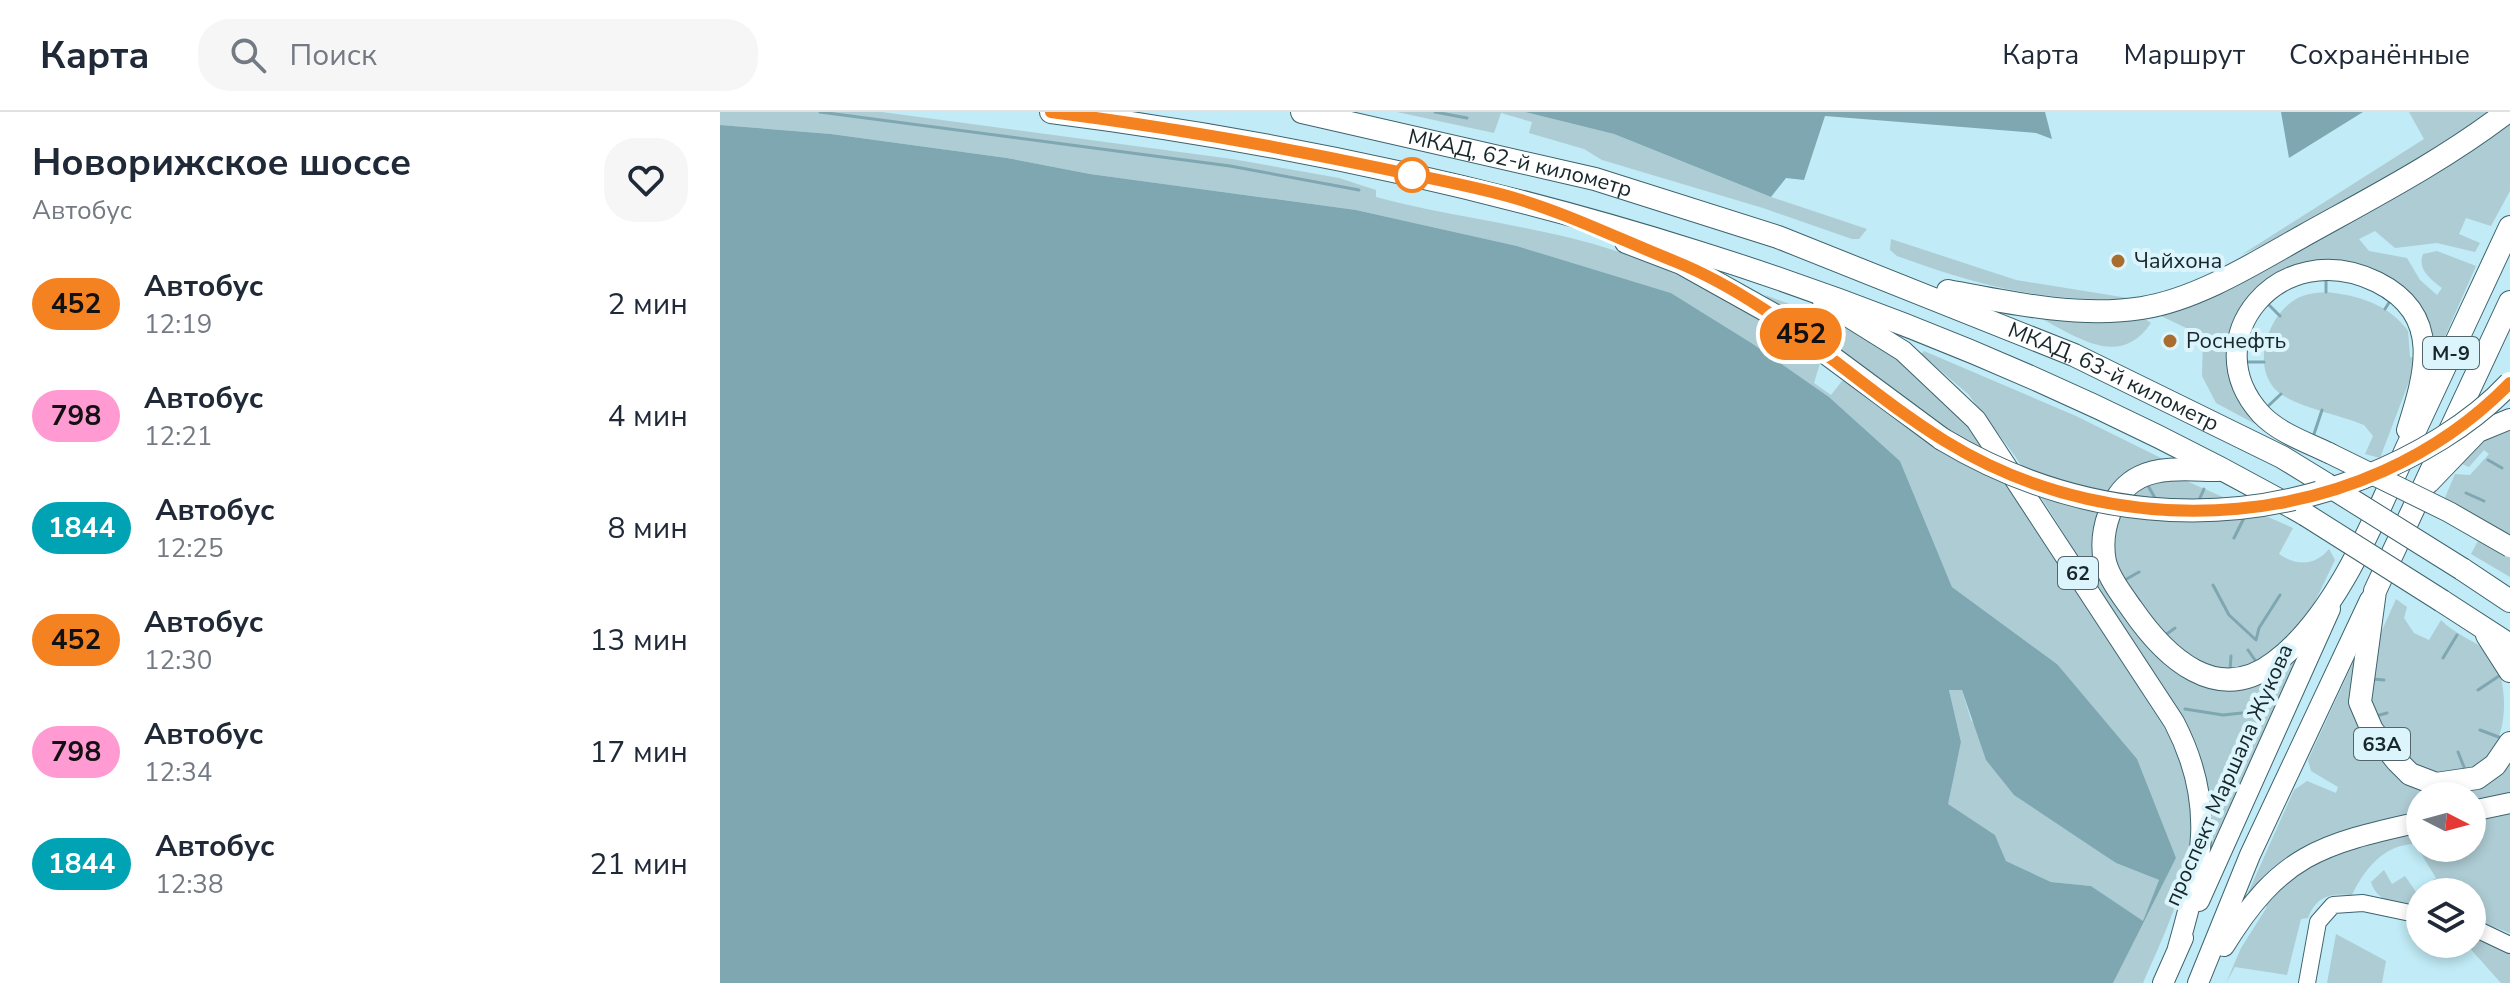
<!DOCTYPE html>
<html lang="ru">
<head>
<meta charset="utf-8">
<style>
  :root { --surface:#fff; --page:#f6f6f7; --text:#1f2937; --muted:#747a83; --line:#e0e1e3 }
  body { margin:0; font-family:"Nunito Sans",sans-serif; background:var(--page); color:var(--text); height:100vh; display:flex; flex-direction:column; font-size:30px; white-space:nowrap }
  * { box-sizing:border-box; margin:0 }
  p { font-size:26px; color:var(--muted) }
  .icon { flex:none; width:44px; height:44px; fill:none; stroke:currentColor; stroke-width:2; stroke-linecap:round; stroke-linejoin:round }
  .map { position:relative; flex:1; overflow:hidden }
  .sheet { display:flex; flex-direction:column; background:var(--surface); width:720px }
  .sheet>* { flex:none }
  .badge { padding:0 16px; border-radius:26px; font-size:28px; line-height:52px }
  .needle { width:52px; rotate:96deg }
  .controls { position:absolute; left:1686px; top:670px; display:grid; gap:16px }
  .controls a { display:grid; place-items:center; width:80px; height:80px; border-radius:50%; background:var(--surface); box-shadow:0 4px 12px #0003; font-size:40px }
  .map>.badge { position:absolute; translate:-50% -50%; box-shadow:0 0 0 4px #fff }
  .round { display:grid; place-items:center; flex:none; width:84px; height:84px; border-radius:32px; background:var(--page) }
  .head { display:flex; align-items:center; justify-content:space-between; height:136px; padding:0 32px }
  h1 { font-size:38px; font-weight:700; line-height:60px }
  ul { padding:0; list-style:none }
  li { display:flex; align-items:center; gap:24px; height:112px; padding:0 32px }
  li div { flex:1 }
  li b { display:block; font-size:30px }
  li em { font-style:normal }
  li .badge { min-width:88px; font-weight:700; text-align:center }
  header { display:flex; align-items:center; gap:48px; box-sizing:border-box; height:112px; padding:0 40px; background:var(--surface); border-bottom:2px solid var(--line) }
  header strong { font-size:38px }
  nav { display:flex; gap:44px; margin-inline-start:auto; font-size:28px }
  .search { width:560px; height:72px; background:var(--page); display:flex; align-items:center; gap:20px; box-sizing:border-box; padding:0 28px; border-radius:32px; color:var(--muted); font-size:30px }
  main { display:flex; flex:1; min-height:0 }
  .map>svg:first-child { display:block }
  .green { fill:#aeccd4 }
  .forest { fill:#7ea7b1; fill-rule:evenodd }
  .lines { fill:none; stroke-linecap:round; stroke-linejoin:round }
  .stream { stroke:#7fa7b1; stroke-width:3 }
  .minor-casing { stroke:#3d636d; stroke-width:18 }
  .major-casing { stroke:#3d636d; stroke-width:22 }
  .highway-casing { stroke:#3d636d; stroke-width:24 }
  .minor { stroke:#fff; stroke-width:16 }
  .major { stroke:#fff; stroke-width:20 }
  .highway { stroke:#fff; stroke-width:22 }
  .major-bridge-casing { stroke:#3d636d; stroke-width:22; stroke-linecap:butt }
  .highway-bridge-casing { stroke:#3d636d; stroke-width:24; stroke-linecap:butt }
  .major-bridge { stroke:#fff; stroke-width:20 }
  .highway-bridge { stroke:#fff; stroke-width:22 }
  .line-casing { stroke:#fff; stroke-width:18 }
  .line { stroke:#f58220; stroke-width:12 }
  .stop-dot { fill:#fff; stroke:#f58220; stroke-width:4 }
  .poi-dot { fill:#a96e2f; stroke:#dcf5fc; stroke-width:3 }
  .labels { text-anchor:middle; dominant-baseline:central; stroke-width:8; stroke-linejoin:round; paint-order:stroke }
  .shield { fill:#dcf5fc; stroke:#52656a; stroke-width:2 }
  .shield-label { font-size:20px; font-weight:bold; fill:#17272b }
  .street-label { font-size:22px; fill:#17272b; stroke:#dcf5fc }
  .poi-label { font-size:22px; fill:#17272b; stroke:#dcf5fc; text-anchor:start }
</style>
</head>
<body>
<header>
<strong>Карта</strong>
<div class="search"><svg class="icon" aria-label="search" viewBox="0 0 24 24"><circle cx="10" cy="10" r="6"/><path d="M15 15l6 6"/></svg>Поиск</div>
<nav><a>Карта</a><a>Маршрут</a><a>Сохранённые</a></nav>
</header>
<main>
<section class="sheet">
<div class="head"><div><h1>Новорижское шоссе</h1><p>Автобус</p></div><a class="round"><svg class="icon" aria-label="heart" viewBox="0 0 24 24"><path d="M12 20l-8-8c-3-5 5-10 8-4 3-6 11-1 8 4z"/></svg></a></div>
<ul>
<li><span class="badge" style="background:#f58220;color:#111">452</span><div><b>Автобус</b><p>12:19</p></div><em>2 мин</em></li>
<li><span class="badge" style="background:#ff9ad2;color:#111">798</span><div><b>Автобус</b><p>12:21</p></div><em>4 мин</em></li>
<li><span class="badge" style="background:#00a3b4;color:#fff">1844</span><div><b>Автобус</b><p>12:25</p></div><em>8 мин</em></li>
<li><span class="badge" style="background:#f58220;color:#111">452</span><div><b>Автобус</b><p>12:30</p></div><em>13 мин</em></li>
<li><span class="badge" style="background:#ff9ad2;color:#111">798</span><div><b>Автобус</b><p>12:34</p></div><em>17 мин</em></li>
<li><span class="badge" style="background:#00a3b4;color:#fff">1844</span><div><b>Автобус</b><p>12:38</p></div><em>21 мин</em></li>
</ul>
</section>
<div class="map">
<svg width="1790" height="871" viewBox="0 0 1790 871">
  <rect width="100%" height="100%" fill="#c1ebf6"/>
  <!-- green -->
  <path class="green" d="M 0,0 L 162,0 L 512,47 L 619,66 L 656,78 L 656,85 C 734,106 820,114 896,139 C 971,163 1036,203 1101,248 L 1094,271 L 1111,283 L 1122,269 L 1129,269 L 1045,183 C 1092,200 1141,218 1182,248 C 1245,293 1283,364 1324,428 C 1366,493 1407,558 1449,623 C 1493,719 1463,781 1423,871 L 1393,871 L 1423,810 L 1371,774 L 1331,770 L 1286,749 L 1275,723 L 1227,692 L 1241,630 L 1229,578 L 1242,578 L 1251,608 L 1347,716 L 1396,751 L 1439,768 L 1425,807 L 1456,746 L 1337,552 L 1232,475 L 1180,349 L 1109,285 L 1033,232 L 951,181 L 797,134 L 636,98 L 370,62 L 287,46 L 111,22 L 0,13 Z
    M 677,0 L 805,0 L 894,22 L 1051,85 L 1147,117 L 1139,127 L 1132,127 L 1043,96 L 882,48 L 864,37 L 809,21 L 812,10 L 781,1 L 774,21 Z
    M 1689,0 L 1772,0 C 1693,55 1610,105 1521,143 L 1704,27 Z
    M 1790,9 L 1790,79 L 1771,114 L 1746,106 L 1739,122 L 1760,131 L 1755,140 L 1717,131 L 1675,136 L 1655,119 L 1639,127 L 1649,139 L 1687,146 L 1700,168 L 1717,183 L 1722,176 C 1711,167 1697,158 1703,142 L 1717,139 L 1756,154 L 1718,240 L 1714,240 L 1707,215 L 1684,181 L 1572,156 L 1513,235 L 1565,328 L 1496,291 L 1482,264 L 1483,224 L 1439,203 L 1707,65 L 1763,31 Z
    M 1171,127 L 1296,168 L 1414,187 C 1323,190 1262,175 1177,144 L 1170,138 Z
    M 1606,180 C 1637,183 1669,192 1688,219 L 1690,245 L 1698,246 L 1660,346 L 1645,342 L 1653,324 L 1644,313 C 1621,303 1575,295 1557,279 C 1531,255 1547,204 1576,187 C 1584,182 1596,181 1606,180 Z
    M 1310,201 L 1368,209 L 1422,205 L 1431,211 C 1398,260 1353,221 1310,201 Z
    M 1204,239 L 1356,304 L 1447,349 L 1381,404 L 1396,482 L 1494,571 L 1587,529 L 1489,747 L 1487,672 L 1474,628 L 1295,344 L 1248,282 L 1201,242 Z
    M 1790,314 L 1790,426 L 1724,388 L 1735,362 L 1750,363 L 1769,342 L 1764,338 L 1749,355 L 1742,352 L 1761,327 Z
    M 1462,367 L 1573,416 L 1559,442 C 1576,454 1595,454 1609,437 L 1615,448 L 1587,506 L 1549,551 L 1503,562 L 1450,533 L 1394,458 L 1390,419 L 1416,377 L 1430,370 Z
    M 1760,425 L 1790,442 L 1790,465 L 1751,442 Z
    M 1676,487 L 1687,495 L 1684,506 L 1694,521 L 1709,528 L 1721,508 C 1735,523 1757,529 1772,543 C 1790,574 1790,632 1757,656 C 1746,663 1722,661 1709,662 L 1671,635 L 1646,578 L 1655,534 Z
    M 1633,551 L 1633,577 L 1697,674 L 1790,643 L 1790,685 L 1752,693 L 1752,684 L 1700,684 L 1700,705 L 1655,714 L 1528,781 L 1574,678 L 1587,669 L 1616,681 L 1618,675 L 1591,659 L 1588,648 Z
    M 1790,698 L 1790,821 L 1752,807 L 1752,780 L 1700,780 L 1700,795 C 1680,791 1658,793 1651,770 L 1664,758 L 1672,772 L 1685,764 L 1696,780 L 1716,766 L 1695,732 C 1665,732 1644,757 1632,783 C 1611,781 1596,784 1588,806 L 1581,807 L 1567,863 L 1515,855 L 1506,871 L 1521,836 L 1547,795 L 1544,791 C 1594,743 1635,735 1700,718 L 1700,736 L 1752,736 L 1752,706 Z
    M 1616,822 L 1666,849 L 1662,871 L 1607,871 Z
    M 1752,825 L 1790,842 L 1790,871 L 1781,871 L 1746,832 L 1752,832 Z"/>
  <!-- forest -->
  <path class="forest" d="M 805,0 L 1325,0 L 1332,27 L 1316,21 L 1105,4 L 1084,68 L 1066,66 L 1051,85 L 894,22 Z
    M 1561,0 L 1643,0 L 1569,46 Z
    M 0,13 L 111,22 L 287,46 L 370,62 L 636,98 L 797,134 L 951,181 L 1033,232 L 1109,285 L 1180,349 L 1232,475 L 1337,552 L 1417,647 L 1456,746 L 1393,871 L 0,871 ZM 1229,578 L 1242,578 L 1266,648 L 1294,683 L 1396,751 L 1439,768 L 1423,809 L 1371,774 L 1331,770 L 1286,749 L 1275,723 L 1228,692 L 1241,630 Z"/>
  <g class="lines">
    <!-- stream -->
    <path class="stream" d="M 100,0 L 510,54 L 639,78
      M 715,0 L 747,6
      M 1606,180 L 1606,166
      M 1547,191 L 1560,204
      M 1665,197 L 1670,189
      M 1526,250 L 1544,250
      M 1546,296 L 1561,282
      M 1594,322 L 1602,298
      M 1768,348 L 1782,356
      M 1427,372 L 1435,386
      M 1746,381 L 1764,389
      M 1479,388 L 1484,377
      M 1514,426 L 1525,404
      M 1403,469 L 1419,460
      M 1493,473 L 1509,503 L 1536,528 L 1539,516 L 1560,483
      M 1444,524 L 1455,516
      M 1528,538 L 1537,551
      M 1723,546 L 1737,523
      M 1510,559 L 1511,544
      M 1653,567 L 1664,568
      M 1758,578 L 1782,562
      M 1465,597 L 1503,603 L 1522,601
      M 1656,604 L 1667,601
      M 1760,618 L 1784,627
      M 1738,640 L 1746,660"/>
    <defs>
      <path id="minor" d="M 1752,815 L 1790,833
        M 1587,871 L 1598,810 L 1613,793 L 1643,791 L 1700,803"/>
      <path id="major" d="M 1103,189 L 1183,239 L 1256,308 L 1454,610 C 1497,692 1482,751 1458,836
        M 1609,341 C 1586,330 1559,321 1541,302 C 1473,228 1559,122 1657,170 C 1723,203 1705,261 1687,318
        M 1709,371 L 1758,320 L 1790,307
        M 1752,699 L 1790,691
        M 1479,789 L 1610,497
        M 1504,834 C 1560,743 1600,732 1700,710
        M 1443,871 L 1463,826
        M 1478,871 L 1530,743 L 1650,488"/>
      <g id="highway">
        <path d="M 331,0 C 771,56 1200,184 1586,403"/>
        <path id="s1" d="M 582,0 L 875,67 L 1058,125 L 1354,243 L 1562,345 L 1606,372"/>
        <path d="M 906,130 L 961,151 L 1056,204 L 1222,327"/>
        <path d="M 1228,179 C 1290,191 1360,206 1422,196 C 1478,187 1535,151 1583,124 C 1653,85 1723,49 1787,0"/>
        <path d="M 1790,190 L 1655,479 L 1640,590 L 1652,618 L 1677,649 L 1690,662 L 1716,672 L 1757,666 L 1775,653 L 1790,631"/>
        <path d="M 1498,358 C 1473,358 1443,354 1420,365 C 1391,379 1379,420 1385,450 C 1389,466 1402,483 1412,497 C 1445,545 1497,595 1555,550 C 1619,502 1657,400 1690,329 C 1723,258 1757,186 1790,115"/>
        <path d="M 1742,457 L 1790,489"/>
        <path d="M 1722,489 L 1790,533"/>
        <path d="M 1767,523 L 1790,559"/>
      </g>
    </defs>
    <!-- minor casing -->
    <use href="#minor" class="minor-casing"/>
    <!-- major casing -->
    <use href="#major" class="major-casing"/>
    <!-- highway casing -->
    <use href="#highway" class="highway-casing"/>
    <!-- minor -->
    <use href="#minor" class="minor"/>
    <!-- major -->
    <use href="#major" class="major"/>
    <!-- highway -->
    <use href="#highway" class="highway"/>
    <defs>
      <path id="major-bridge" d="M 1609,341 L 1729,400 L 1790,435"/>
      <path id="highway-bridge" d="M 1222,327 C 1352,405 1501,421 1642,366 C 1695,345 1751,313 1790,271
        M 1606,372 L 1742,457
        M 1586,403 L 1722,489"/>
    </defs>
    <!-- major-bridge casing -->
    <use href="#major-bridge" class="major-bridge-casing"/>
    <!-- highway-bridge casing -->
    <use href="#highway-bridge" class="highway-bridge-casing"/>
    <!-- major-bridge -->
    <use href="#major-bridge" class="major-bridge"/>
    <!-- highway-bridge -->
    <use href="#highway-bridge" class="highway-bridge"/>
  </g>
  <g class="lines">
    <defs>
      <path id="line" d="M 331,0 C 441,14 550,33 660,56 C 703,65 748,73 791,85 C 847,101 901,128 954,149 C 1057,190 1133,272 1225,329 C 1399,437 1644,421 1790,271"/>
    </defs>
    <!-- line casing -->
    <use href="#line" class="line-casing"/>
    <!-- line -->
    <use href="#line" class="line"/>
  </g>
  <!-- markers -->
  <circle class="stop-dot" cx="692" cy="63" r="16"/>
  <g class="poi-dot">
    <circle cx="1398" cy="149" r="8"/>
    <circle cx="1450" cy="229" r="8"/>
  </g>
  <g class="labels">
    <!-- shield labels -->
    <g class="shield">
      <rect x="1703" y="225" width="56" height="32" rx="6"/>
      <rect x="1338" y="445" width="40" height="32" rx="6"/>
      <rect x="1634" y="616" width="56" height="32" rx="6"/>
    </g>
    <g class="shield-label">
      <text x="1731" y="241">М-9</text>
      <text x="1358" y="461">62</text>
      <text x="1662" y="632">63A</text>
    </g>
    <!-- street labels -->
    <g class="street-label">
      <text stroke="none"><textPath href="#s1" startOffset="224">МКАД, 62-й километр</textPath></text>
      <text stroke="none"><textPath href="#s1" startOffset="856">МКАД, 63-й километр</textPath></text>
      <text transform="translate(1509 663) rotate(-66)">проспект Маршала Жукова</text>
    </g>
    <!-- poi labels -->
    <g class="poi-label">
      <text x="1414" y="149">Чайхона</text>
      <text x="1466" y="229">Роснефть</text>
    </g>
  </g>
</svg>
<div class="controls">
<a><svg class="needle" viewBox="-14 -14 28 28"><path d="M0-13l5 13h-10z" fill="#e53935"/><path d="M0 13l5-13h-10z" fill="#747a83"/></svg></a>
<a><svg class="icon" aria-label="layers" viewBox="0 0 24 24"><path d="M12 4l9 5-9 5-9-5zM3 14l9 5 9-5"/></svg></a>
</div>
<b class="badge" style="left:1081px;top:222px;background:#f58220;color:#111">452</b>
</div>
</main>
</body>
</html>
